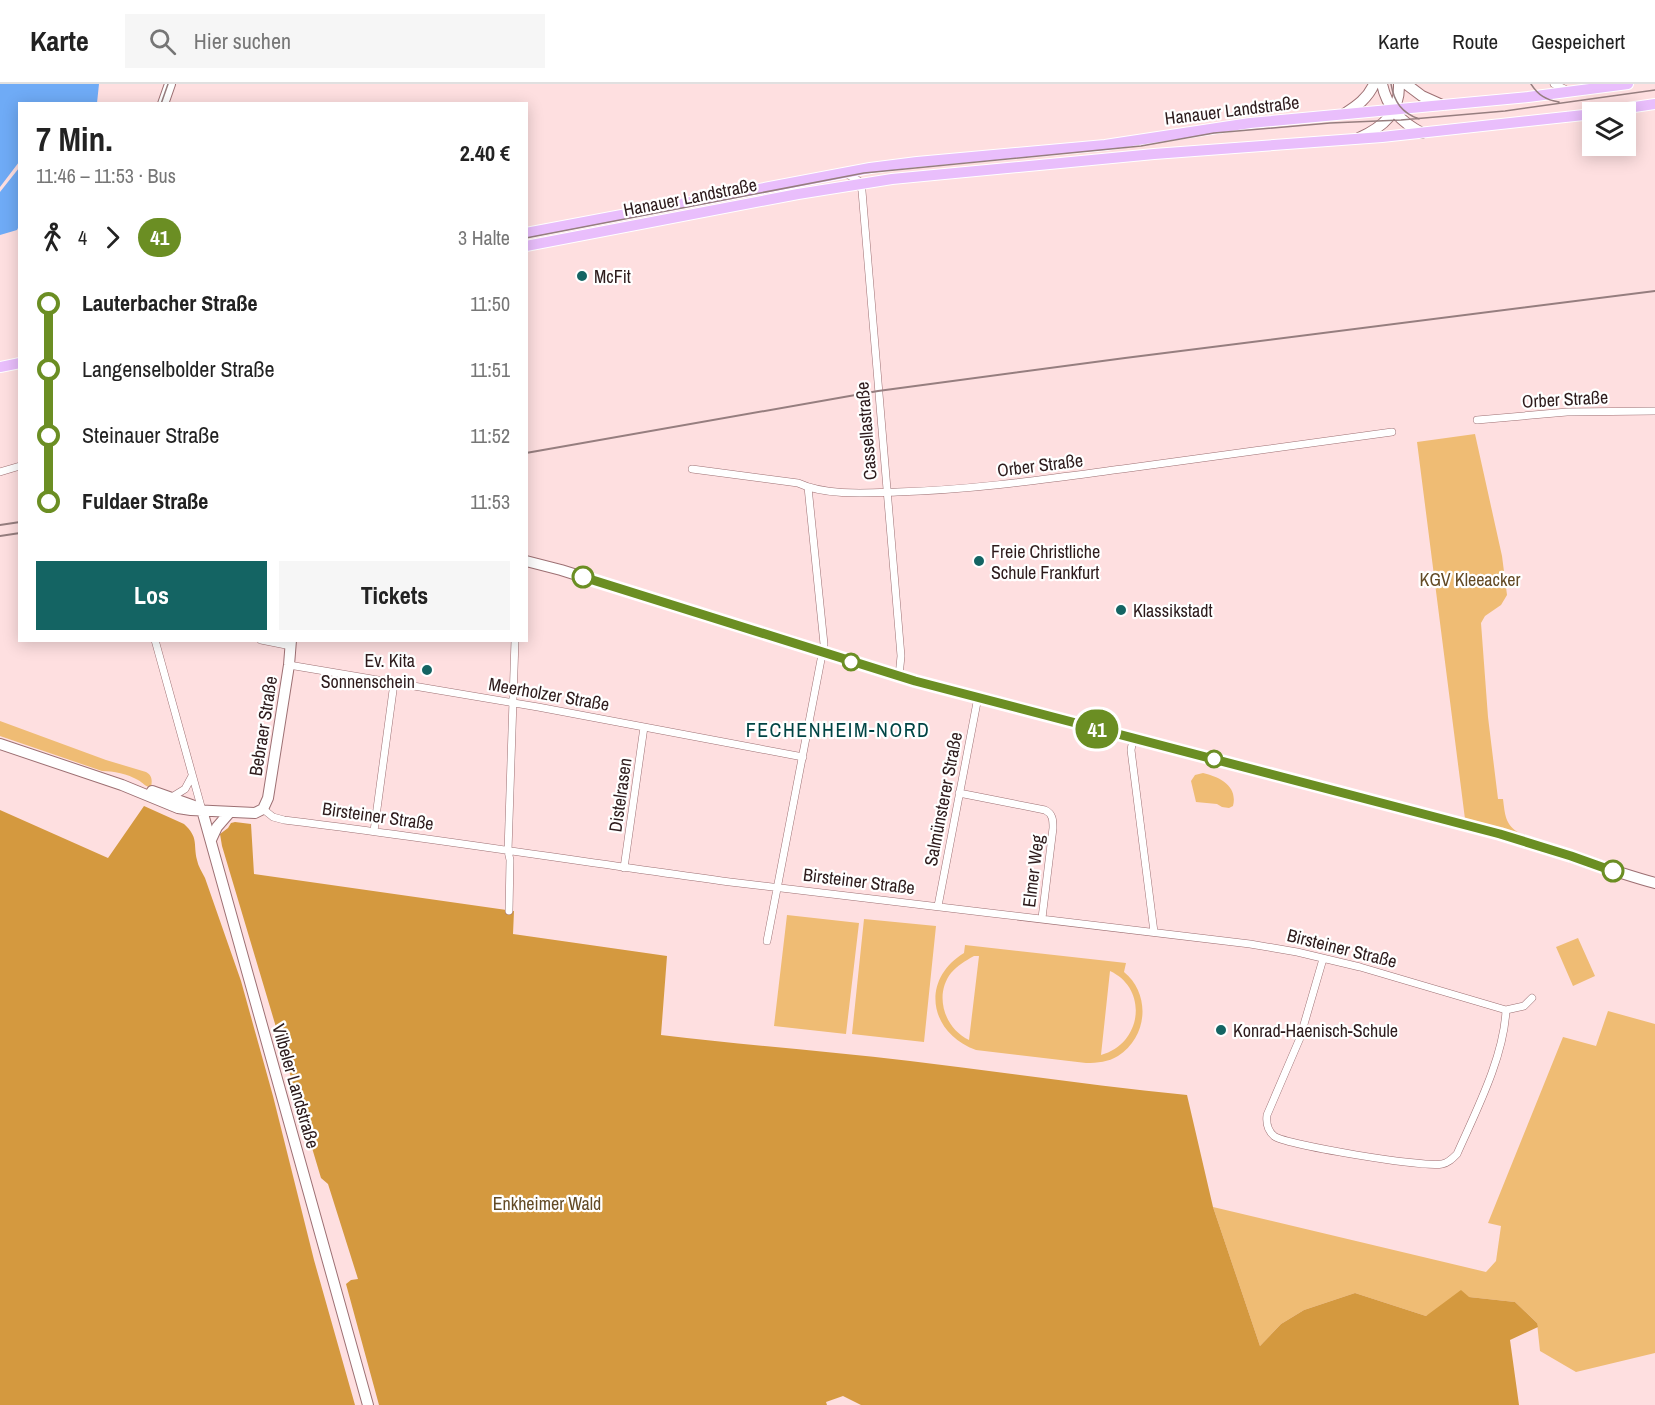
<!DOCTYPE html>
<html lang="de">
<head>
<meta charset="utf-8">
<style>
  :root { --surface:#fff; --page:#f6f6f6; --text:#222; --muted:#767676; --line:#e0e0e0; --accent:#146463 }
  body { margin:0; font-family:"Archivo Narrow",sans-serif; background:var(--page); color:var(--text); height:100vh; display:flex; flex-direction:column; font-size:22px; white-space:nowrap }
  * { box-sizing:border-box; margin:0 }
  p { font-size:20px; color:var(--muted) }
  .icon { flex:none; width:33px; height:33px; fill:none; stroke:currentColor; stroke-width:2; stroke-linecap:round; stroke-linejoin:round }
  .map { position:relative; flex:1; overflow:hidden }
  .panel { position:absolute; left:18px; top:18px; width:510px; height:540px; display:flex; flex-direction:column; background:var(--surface); border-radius:0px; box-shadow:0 3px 15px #0003 }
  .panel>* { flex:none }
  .badge { padding:0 12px; border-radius:20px; font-size:21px; line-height:39px }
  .tools { position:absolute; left:1582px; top:18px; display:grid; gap:12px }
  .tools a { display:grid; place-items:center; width:54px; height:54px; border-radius:0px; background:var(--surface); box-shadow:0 3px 15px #0003; font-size:30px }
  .map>.badge { position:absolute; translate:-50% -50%; box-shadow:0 0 0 3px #fff }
  .legs { display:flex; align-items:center; gap:9px; height:66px; padding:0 18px; font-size:20px }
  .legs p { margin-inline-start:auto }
  .overview { display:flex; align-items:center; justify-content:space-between; height:102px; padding:0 18px }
  h1 { font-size:33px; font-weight:700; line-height:45px }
  .button { display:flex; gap:12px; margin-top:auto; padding:12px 18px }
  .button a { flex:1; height:69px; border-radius:0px; background:var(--accent); color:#fff; font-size:24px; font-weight:700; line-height:69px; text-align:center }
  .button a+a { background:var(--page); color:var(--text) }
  ul { padding:0 18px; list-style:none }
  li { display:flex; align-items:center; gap:21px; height:66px; font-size:22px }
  li i { display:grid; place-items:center; width:9px; height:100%; margin:0 8px; background:currentColor }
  li i::after { content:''; width:15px; height:15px; margin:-8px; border:4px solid; border-radius:50%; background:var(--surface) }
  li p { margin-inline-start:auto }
  li:first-child i { background:linear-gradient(#0000 50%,currentColor 0) }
  li:last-child i { background:linear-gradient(currentColor 50%,#0000 0) }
  header { display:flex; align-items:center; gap:36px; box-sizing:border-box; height:84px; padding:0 30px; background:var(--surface); border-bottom:2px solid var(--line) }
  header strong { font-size:28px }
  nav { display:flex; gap:33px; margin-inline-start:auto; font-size:21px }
  .search { width:420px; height:54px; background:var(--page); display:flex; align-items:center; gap:15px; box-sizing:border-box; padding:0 21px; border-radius:0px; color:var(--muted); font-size:22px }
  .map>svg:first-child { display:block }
  .green { fill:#efbc74; fill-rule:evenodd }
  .forest { fill:#d4993f }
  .water { fill:#6fabf6 }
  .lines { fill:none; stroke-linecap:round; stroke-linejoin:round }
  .street-casing { stroke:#9d7073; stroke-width:8 }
  .secondary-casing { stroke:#9d7073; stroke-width:12 }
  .primary-casing { stroke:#fff; stroke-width:12 }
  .street { stroke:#fff; stroke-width:7 }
  .secondary { stroke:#fff; stroke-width:10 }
  .primary { stroke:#e9befc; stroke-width:10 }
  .tram { stroke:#967e7f; stroke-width:1.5 }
  .rail { stroke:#967e7f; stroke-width:2 }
  .line-1-casing { stroke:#fff; stroke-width:14 }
  .line-1 { stroke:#6b8e23; stroke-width:9 }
  .poi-dot { fill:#146463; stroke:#fff; stroke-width:2 }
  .stop-1-dot { fill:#fff; stroke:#6b8e23; stroke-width:3 }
  .labels { text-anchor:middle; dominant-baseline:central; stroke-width:4.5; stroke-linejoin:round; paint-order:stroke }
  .street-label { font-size:18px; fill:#2d1b1c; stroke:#fff }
  .poi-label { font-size:18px; fill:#2d1b1c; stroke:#fff; text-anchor:start }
  .park-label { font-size:18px; fill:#634a25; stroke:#fff }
  .neighbourhood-label { font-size:20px; letter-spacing:1.5px; fill:#044; stroke:#fff }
</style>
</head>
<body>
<header>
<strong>Karte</strong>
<div class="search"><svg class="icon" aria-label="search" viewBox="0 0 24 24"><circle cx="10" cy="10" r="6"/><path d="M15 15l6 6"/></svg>Hier suchen</div>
<nav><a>Karte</a><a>Route</a><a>Gespeichert</a></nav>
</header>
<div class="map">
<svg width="1655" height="1321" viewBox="0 0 1655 1321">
  <rect width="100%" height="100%" fill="#fedfe0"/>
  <!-- green -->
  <path class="green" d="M 1475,350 L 1502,472 L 1507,511 L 1501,521 L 1485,532 L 1481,539 L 1488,633 L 1498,715 L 1503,715 C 1505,730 1505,742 1520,749 L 1465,735 L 1417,358 Z
    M 0,637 L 106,676 L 146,688 C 153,692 152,697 151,704 C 145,702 143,699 138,696 C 128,690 113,687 102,687 L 0,652 Z
    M 1203,689 C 1220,693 1238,702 1233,722 L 1229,724 L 1222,723 L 1217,720 L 1196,718 L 1191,697 L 1195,691 Z
    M 787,831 L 859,839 L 846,950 L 774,942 Z
    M 864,835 L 936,842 L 924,958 L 852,950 Z
    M 1578,854 L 1595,892 L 1573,902 L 1556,863 Z
    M 965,861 L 1126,879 L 1124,888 C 1151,910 1148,953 1118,972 C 1108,978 1098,979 1086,979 L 976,966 C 929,949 920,896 964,869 ZM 974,872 L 979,872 L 969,956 C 944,944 934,911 951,889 C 958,881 965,877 974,872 ZM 1110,887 C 1149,905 1142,960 1101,971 Z
    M 1608,927 L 1655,940 L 1655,1269 L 1576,1288 L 1540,1267 L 1537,1239 L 1515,1218 L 1469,1213 L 1426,1232 L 1355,1209 L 1304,1226 L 1281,1240 L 1260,1262 L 1213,1123 L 1486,1188 L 1496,1177 L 1501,1142 L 1488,1139 L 1563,953 L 1596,962 Z"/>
  <!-- forest -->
  <path class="forest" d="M 144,722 L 184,740 C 199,754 193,759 197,776 C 198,782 202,788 205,794 L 241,897 L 273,1012 L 314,1176 L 355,1321 L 0,1321 L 0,726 L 108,774 Z
    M 235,738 L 251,740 L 254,790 L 514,827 L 513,850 L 667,872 L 661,951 C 744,961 827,967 910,977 C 1002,988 1094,1002 1187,1011 L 1213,1123 L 1260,1262 L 1281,1240 L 1304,1226 L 1355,1209 L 1426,1232 L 1461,1206 L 1469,1213 L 1515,1218 L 1537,1239 L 1538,1243 L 1510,1256 L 1519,1321 L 861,1321 L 843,1312 L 826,1318 L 827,1321 L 379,1321 L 346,1200 L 351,1196 L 358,1195 L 328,1100 L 321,1094 L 222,762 L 220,750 L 228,744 L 231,739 Z"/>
  <!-- water -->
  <path class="water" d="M 0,0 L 99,0 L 97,19 L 20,20 L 19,78 L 0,103 Z
    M 19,84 L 19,142 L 17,146 L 0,151 L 0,108 Z"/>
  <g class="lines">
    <defs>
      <path id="street" d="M 1554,0 L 1569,7
        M 847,90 L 859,97 L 862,107 C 874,262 887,417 901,572 L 899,592
        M 1477,336 L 1567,328 L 1655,327
        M 692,385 L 798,399 C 826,412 867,409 897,408 C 973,406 1047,395 1122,385 C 1212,373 1302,360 1392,348
        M 0,388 L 20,382
        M 155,556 L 202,726
        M 261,556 L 291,562
        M 289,581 L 538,623 L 803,673
        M 1133,655 L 1131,666 L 1154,848
        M 959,709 L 1045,726 C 1053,730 1053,736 1053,744 L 1042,834
        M 172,713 L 185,705 L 192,692
        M 263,725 L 273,733 L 284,736 C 433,754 581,778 730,798 C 903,820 1077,838 1250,860 L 1297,868 L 1360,883 L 1506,926 L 1524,922 L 1532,914
        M 374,747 L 394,599
        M 624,784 L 644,643
        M 938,822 L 978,613
        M 509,827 L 510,776 L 508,767 L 515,556
        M 767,857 L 824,560 L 808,403
        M 1323,875 L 1300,954 L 1267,1031 C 1266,1039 1267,1046 1274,1052 C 1286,1061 1425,1084 1442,1080 C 1448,1079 1452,1075 1457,1070 C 1476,1027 1504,973 1506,926"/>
      <path id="secondary" d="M 1382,0 C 1387,24 1401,38 1422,49
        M 1406,0 L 1422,12 L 1442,21
        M 163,20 L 170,0
        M 1344,30 C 1357,22 1368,14 1374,0
        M 1359,54 C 1383,43 1400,29 1399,0
        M 526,477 L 561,486 L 915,597 L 1500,750 C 1552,764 1603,785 1655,799
        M 0,660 L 122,701 L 178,724 L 191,726 L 255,729 L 263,725 L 268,714 L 289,581 L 291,556
        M 152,707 L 197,723
        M 202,726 L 368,1321
        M 211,756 L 217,743 L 230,728"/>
      <path id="primary" d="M 1601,28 L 1655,20
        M 526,149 L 870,84 L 917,78 L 1105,61 L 1250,39 L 1528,13 L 1628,0
        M 526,162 L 798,110 L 892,95 L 1154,70 L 1382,53 L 1593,30
        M 0,283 L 20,279"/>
    </defs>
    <!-- street casing -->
    <use href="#street" class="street-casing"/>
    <!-- secondary casing -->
    <use href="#secondary" class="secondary-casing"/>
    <!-- primary casing -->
    <use href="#primary" class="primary-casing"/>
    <!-- street -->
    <use href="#street" class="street"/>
    <!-- secondary -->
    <use href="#secondary" class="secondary"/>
    <!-- primary -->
    <use href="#primary" class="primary"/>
    <!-- tram -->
    <path class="tram" d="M 1391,0 C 1394,18 1402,29 1419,35
      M 1531,0 C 1538,11 1546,16 1559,18
      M 161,20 L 168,0
      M 526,154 L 864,89 L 1141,62 L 1214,49 L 1330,39 L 1401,36 L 1505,27 L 1655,6"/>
    <!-- rail -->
    <path class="rail" d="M 526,369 L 878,307 L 1125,274 L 1655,207
      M 0,441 L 20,438
      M 0,452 L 20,449"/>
  </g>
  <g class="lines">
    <defs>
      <path id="line-1" d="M 583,493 L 915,597 L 1500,750 L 1571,772 L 1613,787"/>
    </defs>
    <!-- line-1 casing -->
    <use href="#line-1" class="line-1-casing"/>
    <!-- line-1 -->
    <use href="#line-1" class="line-1"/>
  </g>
  <!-- markers -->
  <g class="poi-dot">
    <circle cx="582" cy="192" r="6"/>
    <circle cx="979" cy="477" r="6"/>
    <circle cx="1121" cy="526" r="6"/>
    <circle cx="427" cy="586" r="6"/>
    <circle cx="1221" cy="946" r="6"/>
  </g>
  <g class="stop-1-dot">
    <circle cx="583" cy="493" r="10"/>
    <circle cx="851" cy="578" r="8"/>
    <circle cx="1214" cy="675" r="8"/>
    <circle cx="1613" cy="787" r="10"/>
  </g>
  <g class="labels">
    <!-- street labels -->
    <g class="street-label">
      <text transform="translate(1232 26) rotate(-7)">Hanauer Landstraße</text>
      <text transform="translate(690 113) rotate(-11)">Hanauer Landstraße</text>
      <text transform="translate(1565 315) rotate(-3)">Orber Straße</text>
      <text transform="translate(866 347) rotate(-95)">Cassellastraße</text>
      <text transform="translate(1040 381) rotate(-7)">Orber Straße</text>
      <text transform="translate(549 610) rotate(10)">Meerholzer Straße</text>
      <text transform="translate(263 642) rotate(-81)">Bebraer Straße</text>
      <text transform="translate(620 711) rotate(-82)">Distelrasen</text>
      <text transform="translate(943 715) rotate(-79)">Salmünsterer Straße</text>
      <text transform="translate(378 732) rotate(8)">Birsteiner Straße</text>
      <text transform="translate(1033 787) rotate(-83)">Elmer Weg</text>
      <text transform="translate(859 797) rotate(7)">Birsteiner Straße</text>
      <text transform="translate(1342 864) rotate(14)">Birsteiner Straße</text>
      <text transform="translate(296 1002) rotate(74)">Vilbeler Landstraße</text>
    </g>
    <!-- poi labels -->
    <g class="poi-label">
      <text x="594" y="192">McFit</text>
      <text x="991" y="467">Freie Christliche<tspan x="991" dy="21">Schule Frankfurt</tspan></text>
      <text x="1133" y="526">Klassikstadt</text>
      <text x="415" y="576" text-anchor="end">Ev. Kita<tspan x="415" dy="21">Sonnenschein</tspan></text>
      <text x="1233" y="946">Konrad-Haenisch-Schule</text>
    </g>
    <!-- park labels -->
    <g class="park-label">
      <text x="1470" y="495">KGV Kleeacker</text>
      <text x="547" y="1119">Enkheimer Wald</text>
    </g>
    <!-- neighbourhood labels -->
    <g class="neighbourhood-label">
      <text x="838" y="645">FECHENHEIM-NORD</text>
    </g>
  </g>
</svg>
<div class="tools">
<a><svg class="icon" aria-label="layers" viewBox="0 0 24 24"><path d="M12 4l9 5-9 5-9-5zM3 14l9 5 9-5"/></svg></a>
</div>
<b class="badge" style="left:1097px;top:645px;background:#6b8e23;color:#fff">41</b>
<section class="panel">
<div class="overview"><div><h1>7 Min.</h1><p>11:46 – 11:53 · Bus</p></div><b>2.40 €</b></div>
<div class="legs"><svg class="icon" aria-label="walk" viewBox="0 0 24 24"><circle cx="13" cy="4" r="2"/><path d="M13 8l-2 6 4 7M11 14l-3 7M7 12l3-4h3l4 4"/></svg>4<svg class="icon" aria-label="forward" viewBox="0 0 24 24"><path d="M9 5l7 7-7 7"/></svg><b class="badge" style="background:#6b8e23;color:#fff">41</b><p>3 Halte</p></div>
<ul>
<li><i style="color:#6b8e23"></i><b>Lauterbacher Straße</b><p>11:50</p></li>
<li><i style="color:#6b8e23"></i><span>Langenselbolder Straße</span><p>11:51</p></li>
<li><i style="color:#6b8e23"></i><span>Steinauer Straße</span><p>11:52</p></li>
<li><i style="color:#6b8e23"></i><b>Fuldaer Straße</b><p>11:53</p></li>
</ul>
<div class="button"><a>Los</a><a>Tickets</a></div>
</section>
</div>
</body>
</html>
